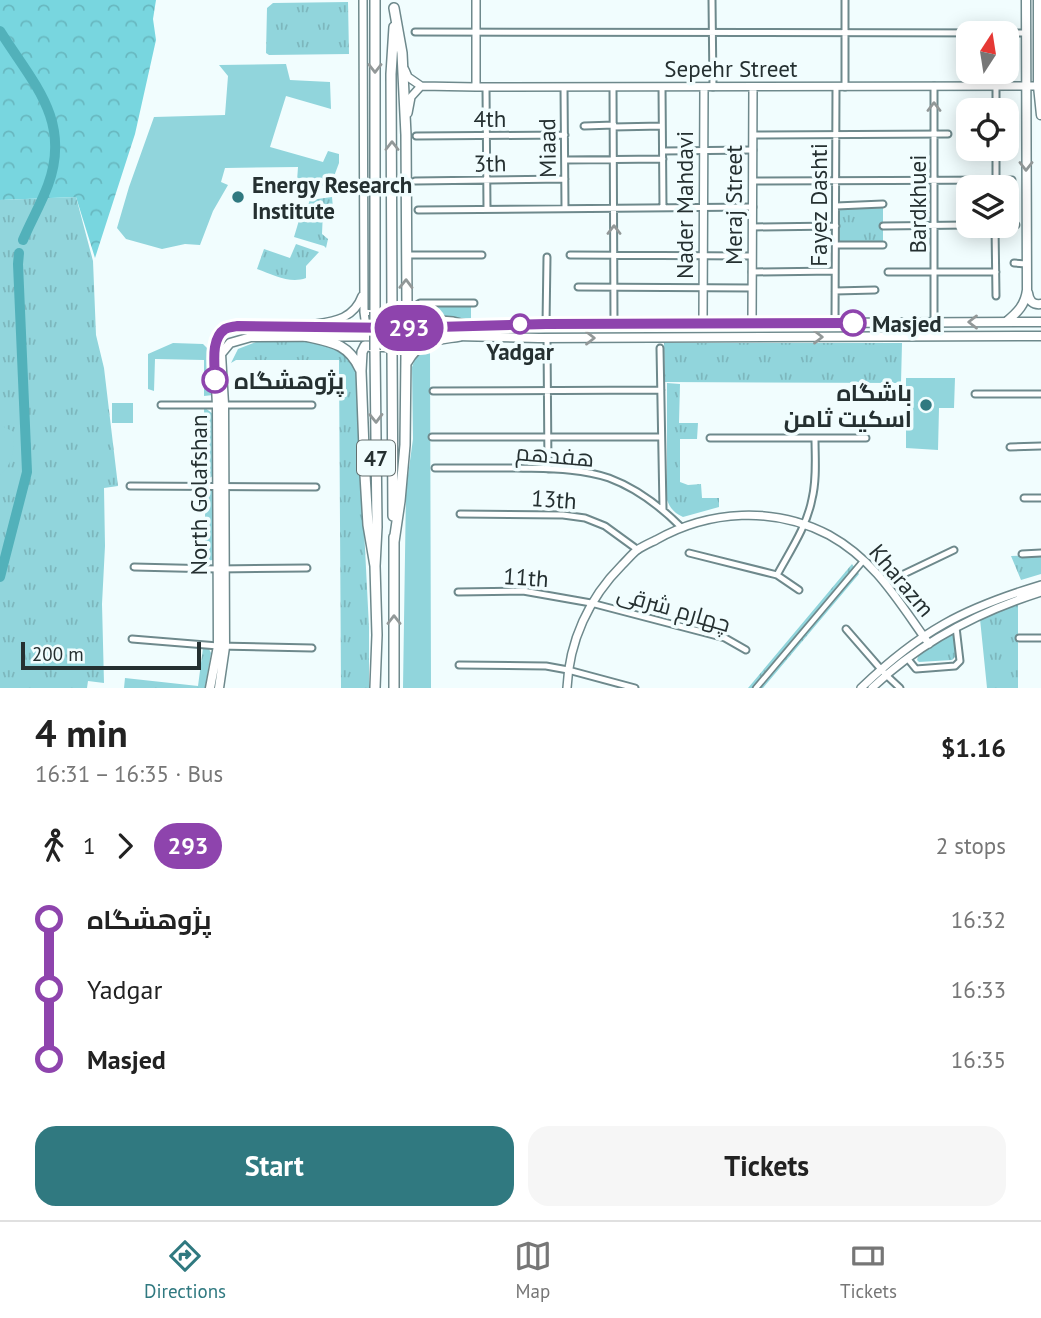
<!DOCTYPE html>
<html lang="en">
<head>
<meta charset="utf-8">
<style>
  :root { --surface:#fff; --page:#f6f6f6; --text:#222; --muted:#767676; --line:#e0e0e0; --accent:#307980 }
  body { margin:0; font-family:"PT Sans",Cairo,sans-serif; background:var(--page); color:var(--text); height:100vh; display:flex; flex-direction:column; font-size:26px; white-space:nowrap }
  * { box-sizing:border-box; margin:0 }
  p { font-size:23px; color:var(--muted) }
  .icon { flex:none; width:38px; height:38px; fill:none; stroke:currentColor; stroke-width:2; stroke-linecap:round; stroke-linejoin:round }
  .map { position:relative; height:688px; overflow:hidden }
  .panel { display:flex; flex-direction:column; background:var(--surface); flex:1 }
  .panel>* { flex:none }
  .badge { padding:0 14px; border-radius:23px; font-size:24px; line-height:46px }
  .needle { width:46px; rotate:12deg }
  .fabs { position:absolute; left:956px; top:21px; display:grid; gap:14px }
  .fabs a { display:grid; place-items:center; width:63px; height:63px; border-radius:14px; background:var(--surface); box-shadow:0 4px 18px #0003; font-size:35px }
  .scale { position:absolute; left:21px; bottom:18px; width:180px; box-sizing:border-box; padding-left:7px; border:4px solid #253031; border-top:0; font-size:19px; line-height:24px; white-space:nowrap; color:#253031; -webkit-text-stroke:5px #f1fdfe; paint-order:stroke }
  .map>.badge { position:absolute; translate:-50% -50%; box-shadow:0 0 0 4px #fff }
  .legs { display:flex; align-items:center; gap:10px; height:77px; padding:0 35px; font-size:23px }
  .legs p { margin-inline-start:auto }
  .overview { display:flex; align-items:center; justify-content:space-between; height:119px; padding:0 35px }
  h1 { font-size:38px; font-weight:700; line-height:52px }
  .primary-button { display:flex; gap:14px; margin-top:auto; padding:14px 35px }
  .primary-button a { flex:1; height:80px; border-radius:21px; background:var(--accent); color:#fff; font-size:28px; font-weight:700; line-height:80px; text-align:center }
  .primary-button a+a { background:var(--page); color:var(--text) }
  ul { padding:0 35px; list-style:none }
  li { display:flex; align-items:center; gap:24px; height:70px; font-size:26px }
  li i { display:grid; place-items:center; width:10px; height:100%; margin:0 9px; background:currentColor }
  li i::after { content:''; width:18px; height:18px; margin:-9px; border:5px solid; border-radius:50%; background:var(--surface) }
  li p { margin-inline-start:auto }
  li:first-child i { background:linear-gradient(#0000 50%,currentColor 0) }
  li:last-child i { background:linear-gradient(currentColor 50%,#0000 0) }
  .menu { display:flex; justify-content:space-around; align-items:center; height:98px; border-top:2px solid var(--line); background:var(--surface); font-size:19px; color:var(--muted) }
  .menu a { display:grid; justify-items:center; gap:4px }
  .menu .active { color:var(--accent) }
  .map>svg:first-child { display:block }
  .grass { fill:url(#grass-tufts) }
  .forest { fill:url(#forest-crowns) }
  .garden { fill:#91d5dc }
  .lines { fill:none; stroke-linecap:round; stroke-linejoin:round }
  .river { stroke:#52b1ba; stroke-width:10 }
  .pedestrian-casing { stroke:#6e898c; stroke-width:8 }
  .minor-casing { stroke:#6e898c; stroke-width:9 }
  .tertiary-casing { stroke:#6e898c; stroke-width:10 }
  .secondary-casing { stroke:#6e898c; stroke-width:11 }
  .trunk-casing { stroke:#6e898c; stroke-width:12 }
  .pedestrian { stroke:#fff; stroke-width:4.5 }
  .minor { stroke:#fff; stroke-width:5 }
  .tertiary { stroke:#fff; stroke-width:7 }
  .secondary { stroke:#fff; stroke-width:8 }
  .trunk { stroke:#fff; stroke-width:9 }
  .trunk-bridge-casing { stroke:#6e898c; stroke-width:12; stroke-linecap:butt }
  .trunk-bridge { stroke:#fff; stroke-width:9 }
  .oneway { stroke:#929898 }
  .line-1-casing { stroke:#fff; stroke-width:16 }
  .line-1 { stroke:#8e44ad; stroke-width:10 }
  .poi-dot { fill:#307980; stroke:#f1fdfe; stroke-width:2.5 }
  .stop-1-dot { fill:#fff; stroke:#8e44ad; stroke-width:3.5 }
  .labels { text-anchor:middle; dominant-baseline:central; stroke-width:7; stroke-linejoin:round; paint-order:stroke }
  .shield { fill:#f1fdfe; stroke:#626e6e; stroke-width:2 }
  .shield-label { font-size:21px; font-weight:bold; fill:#253031 }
  .street-label { font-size:23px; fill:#253031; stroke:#f1fdfe }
  .poi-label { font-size:23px; font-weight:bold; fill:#253031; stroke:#f1fdfe; text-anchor:start }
  .stop-label { font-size:23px; font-weight:bold; fill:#253031; stroke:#f1fdfe; text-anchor:start }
</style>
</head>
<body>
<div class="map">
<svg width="1041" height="688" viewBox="0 0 1041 688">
  <defs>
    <pattern id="grass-tufts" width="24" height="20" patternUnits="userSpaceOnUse" patternTransform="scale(1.75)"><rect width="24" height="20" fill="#91d5dc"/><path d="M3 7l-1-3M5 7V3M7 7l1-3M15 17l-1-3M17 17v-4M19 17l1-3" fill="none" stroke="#7db7bd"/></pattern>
    <pattern id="forest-crowns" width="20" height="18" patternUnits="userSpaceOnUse" patternTransform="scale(1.75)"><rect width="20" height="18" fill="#78d6df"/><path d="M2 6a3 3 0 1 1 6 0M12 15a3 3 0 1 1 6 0" fill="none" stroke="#68b8c0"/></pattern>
  </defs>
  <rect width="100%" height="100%" fill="#f1fdfe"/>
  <!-- grass -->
  <path class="grass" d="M 348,2 L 349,54 L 269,55 L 266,53 L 267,8 L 273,3 Z
    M 76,197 L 93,261 L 96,335 L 104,368 L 118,486 L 104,488 L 105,546 L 102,604 L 104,683 L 88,681 L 87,688 L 0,688 L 0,200 Z
    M 332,197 L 333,208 L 323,211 L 322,234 L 328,239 L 326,248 L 324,246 L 294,237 L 303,207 L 308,205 L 310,200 Z
    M 883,208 L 883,242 L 839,243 L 839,209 Z
    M 296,244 L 319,252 L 306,266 L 306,278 C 290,284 274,275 257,269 L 264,249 L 290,258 Z
    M 311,341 C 334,347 345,347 356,371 L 369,627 L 369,688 L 341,688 L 339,360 L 236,360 L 231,363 L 238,349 L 256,342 Z
    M 664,343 L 902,343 L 901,383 L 665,382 Z
    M 667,383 L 680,384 L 679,423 L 698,423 L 697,439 L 680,439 L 680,482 L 688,485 L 701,484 L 702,498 L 719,498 L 719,507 L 683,517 C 674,513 670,508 667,500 Z
    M 1041,555 L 1041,574 L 1021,580 L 1011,556 Z
    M 852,564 L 859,574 L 763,688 L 748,688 Z
    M 1018,604 L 1018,688 L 987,688 L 980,619 Z
    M 953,631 L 955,633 L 957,655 L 952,660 L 919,662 L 917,660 L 919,653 Z
    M 203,648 L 209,649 L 211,653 L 205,688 L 124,688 L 125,678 L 198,686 Z"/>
  <!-- forest -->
  <path class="forest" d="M 0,0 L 156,0 L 153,19 L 156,40 L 135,134 L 95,258 L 76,197 L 0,200 Z"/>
  <!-- garden -->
  <path class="garden" d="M 286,64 L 290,80 L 330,82 L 331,109 L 286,96 L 270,147 L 323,162 L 328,151 L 339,154 L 339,163 L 330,187 L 297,181 L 298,167 L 225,168 L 221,182 L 228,185 L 213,211 L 200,245 L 185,244 L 162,249 L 126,239 L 117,228 L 129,187 L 154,117 L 225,115 L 228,76 L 219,65 Z
    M 471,305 L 471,319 L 435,319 L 415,316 L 412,310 L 420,306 Z
    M 173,343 L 203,344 L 211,352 L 213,395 L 204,396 L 204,360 L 155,359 L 154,391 L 148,389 L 148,354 Z
    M 426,345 L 430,347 L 431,688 L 403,688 L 406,490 L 413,439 L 412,367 L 418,351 Z
    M 906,378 L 955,378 L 954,408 L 939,408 L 938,450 L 906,448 Z
    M 112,403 L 133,403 L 133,423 L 112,423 Z
    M 204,407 L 213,414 L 213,476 L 205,480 Z
    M 0,425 L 14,432 C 14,449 14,463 0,475 Z
    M 205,490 L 213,491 L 213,560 L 205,561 Z"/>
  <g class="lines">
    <!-- river -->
    <path class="river" d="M 0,31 C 32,82 72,120 48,185 C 41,204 31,221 23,240
      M 0,577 L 27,472 L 18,264 L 19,253"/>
    <defs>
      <path id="pedestrian" d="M 756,688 L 864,560"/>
      <path id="minor" d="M 712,0 L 713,87
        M 845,0 L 845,87
        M 415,32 L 1026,33
        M 996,86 L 996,110
        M 564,87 L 565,208
        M 613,87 L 614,323
        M 662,87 L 663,208
        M 486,88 L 487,209
        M 584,126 L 614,125
        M 613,127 L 662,126
        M 753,135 L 948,134
        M 416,136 L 565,135
        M 996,149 L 996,180
        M 663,151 L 753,150
        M 565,160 L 663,159
        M 415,181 L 565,179
        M 753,181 L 1012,180
        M 836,206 L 883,204
        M 418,210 L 753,207
        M 1006,225 L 1016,225
        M 883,226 L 968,225
        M 995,226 L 996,296
        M 753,227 L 836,226
        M 836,245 L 883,245
        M 406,255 L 482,255
        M 570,255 L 752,256
        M 1014,263 L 1026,264
        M 752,272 L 835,271
        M 888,272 L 996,272
        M 578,287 L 752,288
        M 835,291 L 875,290
        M 364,312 L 400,316 L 420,303 L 474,303
        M 835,323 L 836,87
        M 934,323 L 934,86
        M 546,324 L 547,257
        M 547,338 L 548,469
        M 660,348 L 663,509
        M 433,391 L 661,390
        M 975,394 L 1041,394
        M 161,405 L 312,405
        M 432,437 L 661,437
        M 710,438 L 866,438
        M 1010,447 L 1041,446
        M 435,468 C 463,468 490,468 517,468 C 548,469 579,468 609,478 C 636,488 661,507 681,527
        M 130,486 L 316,487
        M 1024,498 L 1041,498
        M 460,514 L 563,515 L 585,518 L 605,526 L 638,550
        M 689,553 L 777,575 L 799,590
        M 1022,554 L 1041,553
        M 134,567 L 217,569 L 307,568
        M 777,575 C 790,551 807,526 812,499 C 817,479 815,458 815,438
        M 885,583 L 954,550
        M 458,592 L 523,591 L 591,603 L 725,638 L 746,650
        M 846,629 L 886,675 L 900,688
        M 1019,638 L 1041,638
        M 132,639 L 218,646 L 312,648
        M 907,658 L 916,669 L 955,666 L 960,661 L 956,627
        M 459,665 L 546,666 L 568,670 L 635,688"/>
      <path id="tertiary" d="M 363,0 L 364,312 L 366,327
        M 476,0 L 476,87
        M 405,70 L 408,77 L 421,86 L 476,87 L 1041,86
        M 408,113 L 411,97 L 421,86
        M 703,323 L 704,87
        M 752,323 L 753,87
        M 316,324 C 336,321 354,318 362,296
        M 567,688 C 569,641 589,598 622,565 C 627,560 632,554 637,550 C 643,546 650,543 656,540 C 709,510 774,506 829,535 C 876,561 898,601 929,644
        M 861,688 C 886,664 914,641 944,624 C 974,607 1008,595 1041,585
        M 872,688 C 920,642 978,612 1041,592"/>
      <path id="secondary" d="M 1038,0 L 1038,86 L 1041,115
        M 1028,293 C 1029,301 1033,305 1041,304
        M 1006,322 C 1018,312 1025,305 1027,290 L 1026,0
        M 456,336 L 539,338 L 1041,336
        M 210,688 L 218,646 L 217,405 L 214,351 L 219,336 L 225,329 L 237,325 L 250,325 L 400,328 L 546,324 L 1041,322
        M 219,688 L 225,647 L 224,404 L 221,354 L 230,343 L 251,337 L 443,336"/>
      <path id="trunk" d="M 375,0 L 375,312
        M 394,8 L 402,53 L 406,135 L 407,306 L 414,319 L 453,322 L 469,326
        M 392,312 L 391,74 L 394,27
        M 305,336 C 331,342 348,343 360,369
        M 392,350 L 393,516
        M 407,362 C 420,339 436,340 460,336
        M 394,537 L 394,688
        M 375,566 L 368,525 L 365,475 L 361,371 L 362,352 L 365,346 L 400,347 L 405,350 L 406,355 L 405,445 L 400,501 L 394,542
        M 375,688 L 377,635 L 375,566 L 377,527 L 375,350"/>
    </defs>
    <!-- pedestrian casing -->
    <use href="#pedestrian" class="pedestrian-casing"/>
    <!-- minor casing -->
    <use href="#minor" class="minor-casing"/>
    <!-- tertiary casing -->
    <use href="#tertiary" class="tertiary-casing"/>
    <!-- secondary casing -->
    <use href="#secondary" class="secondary-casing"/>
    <!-- trunk casing -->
    <use href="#trunk" class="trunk-casing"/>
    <!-- pedestrian -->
    <use href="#pedestrian" class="pedestrian"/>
    <!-- minor -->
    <use href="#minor" class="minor"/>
    <!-- tertiary -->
    <use href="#tertiary" class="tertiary"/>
    <!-- secondary -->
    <use href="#secondary" class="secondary"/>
    <!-- trunk -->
    <use href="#trunk" class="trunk"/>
    <defs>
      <path id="trunk-bridge" d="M 375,350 L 375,312
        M 392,350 L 392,312"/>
    </defs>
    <!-- trunk-bridge casing -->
    <use href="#trunk-bridge" class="trunk-bridge-casing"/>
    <!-- trunk-bridge -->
    <use href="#trunk-bridge" class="trunk-bridge"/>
  </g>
  <!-- one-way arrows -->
  <defs><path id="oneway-chevron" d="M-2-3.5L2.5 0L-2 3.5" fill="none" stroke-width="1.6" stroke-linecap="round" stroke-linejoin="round" transform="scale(1.75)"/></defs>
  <g class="oneway">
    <use href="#oneway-chevron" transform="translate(375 68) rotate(90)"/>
    <use href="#oneway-chevron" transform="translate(934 107) rotate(-90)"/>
    <use href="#oneway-chevron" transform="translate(392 146) rotate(-90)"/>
    <use href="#oneway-chevron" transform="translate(1026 166) rotate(90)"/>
    <use href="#oneway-chevron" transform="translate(614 230) rotate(-90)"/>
    <use href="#oneway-chevron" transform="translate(406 284) rotate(-89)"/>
    <use href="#oneway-chevron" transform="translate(973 322) rotate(180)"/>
    <use href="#oneway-chevron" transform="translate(818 337)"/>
    <use href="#oneway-chevron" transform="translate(590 338)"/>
    <use href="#oneway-chevron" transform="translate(376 418) rotate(89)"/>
    <use href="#oneway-chevron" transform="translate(394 620) rotate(-90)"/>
  </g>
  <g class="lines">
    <defs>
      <path id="line-1" d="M 215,380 C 215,365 210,339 225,329 C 229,327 233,327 237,326 L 400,328 L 546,324 L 853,323"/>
    </defs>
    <!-- line-1 casing -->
    <use href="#line-1" class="line-1-casing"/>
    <!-- line-1 -->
    <use href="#line-1" class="line-1"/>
  </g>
  <!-- markers -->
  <g class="poi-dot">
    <circle cx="238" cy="197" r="7"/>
    <circle cx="926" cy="405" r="7"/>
  </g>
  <g class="stop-1-dot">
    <circle cx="853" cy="323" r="12"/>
    <circle cx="520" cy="324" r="9"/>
    <circle cx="215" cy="380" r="12"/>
  </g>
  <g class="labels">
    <!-- shield labels -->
    <rect class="shield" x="357" y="440.5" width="38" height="35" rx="5"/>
    <g class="shield-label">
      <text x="376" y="458">47</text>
    </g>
    <!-- street labels -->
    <g class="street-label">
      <text x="731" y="68">Sepehr Street</text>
      <text x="490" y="118">4th</text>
      <text transform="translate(547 148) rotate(-91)">Miaad</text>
      <text transform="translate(490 163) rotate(-1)">3th</text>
      <text transform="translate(917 204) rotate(-90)">Bardkhuei</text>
      <text transform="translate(684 205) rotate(-90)">Nader Mahdavi</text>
      <text transform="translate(733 205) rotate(-90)">Meraj Street</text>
      <text transform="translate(818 205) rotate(-90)">Fayez Dashti</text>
      <text transform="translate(555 455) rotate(5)">هفدهم</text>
      <text transform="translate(198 495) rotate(-90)">North Golafshan</text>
      <text transform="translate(554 499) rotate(4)">13th</text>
      <text transform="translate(526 577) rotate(4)">11th</text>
      <text transform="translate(902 580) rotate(50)">Kharazm</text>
      <text transform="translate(674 608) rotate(16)">چهارم شرقی</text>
    </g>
    <!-- poi labels -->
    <g class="poi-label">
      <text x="252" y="184">Energy Research<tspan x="252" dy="26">Institute</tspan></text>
      <text x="912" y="392" text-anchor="end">باشگاه<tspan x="912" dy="26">اسکیت ثامن</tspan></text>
    </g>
    <!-- stop labels -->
    <g class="stop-label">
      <text x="872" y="323">Masjed</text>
      <text x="520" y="351" text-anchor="middle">Yadgar</text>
      <text x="234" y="380">پژوهشگاه</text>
    </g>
  </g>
</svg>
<div class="fabs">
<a><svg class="needle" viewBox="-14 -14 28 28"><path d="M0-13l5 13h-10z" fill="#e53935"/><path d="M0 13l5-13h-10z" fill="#767676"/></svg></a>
<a><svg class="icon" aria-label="locate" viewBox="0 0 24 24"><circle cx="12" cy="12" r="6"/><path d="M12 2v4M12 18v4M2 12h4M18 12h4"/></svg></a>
<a><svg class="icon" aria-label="layers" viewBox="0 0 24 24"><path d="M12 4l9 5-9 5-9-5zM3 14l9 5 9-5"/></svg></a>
</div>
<div class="scale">200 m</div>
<b class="badge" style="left:409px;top:328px;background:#8e44ad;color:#fff">293</b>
</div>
<section class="panel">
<div class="overview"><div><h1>4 min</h1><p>16:31 – 16:35 · Bus</p></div><b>$1.16</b></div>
<div class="legs"><svg class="icon" aria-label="walk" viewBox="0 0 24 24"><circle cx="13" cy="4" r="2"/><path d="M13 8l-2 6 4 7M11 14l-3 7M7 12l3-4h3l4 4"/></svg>1<svg class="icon" aria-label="forward" viewBox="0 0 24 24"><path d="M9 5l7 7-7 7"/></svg><b class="badge" style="background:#8e44ad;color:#fff">293</b><p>2 stops</p></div>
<ul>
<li><i style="color:#8e44ad"></i><b>پژوهشگاه</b><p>16:32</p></li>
<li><i style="color:#8e44ad"></i><span>Yadgar</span><p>16:33</p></li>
<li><i style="color:#8e44ad"></i><b>Masjed</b><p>16:35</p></li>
</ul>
<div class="primary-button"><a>Start</a><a>Tickets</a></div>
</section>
<nav class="menu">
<a class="active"><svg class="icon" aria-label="directions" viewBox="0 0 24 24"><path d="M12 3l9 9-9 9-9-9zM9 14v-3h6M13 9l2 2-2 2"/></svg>Directions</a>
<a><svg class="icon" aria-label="map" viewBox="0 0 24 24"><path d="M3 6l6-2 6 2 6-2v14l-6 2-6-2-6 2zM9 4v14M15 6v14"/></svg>Map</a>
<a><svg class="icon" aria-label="tickets" viewBox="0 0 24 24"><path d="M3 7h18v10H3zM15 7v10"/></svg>Tickets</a>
</nav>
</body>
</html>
